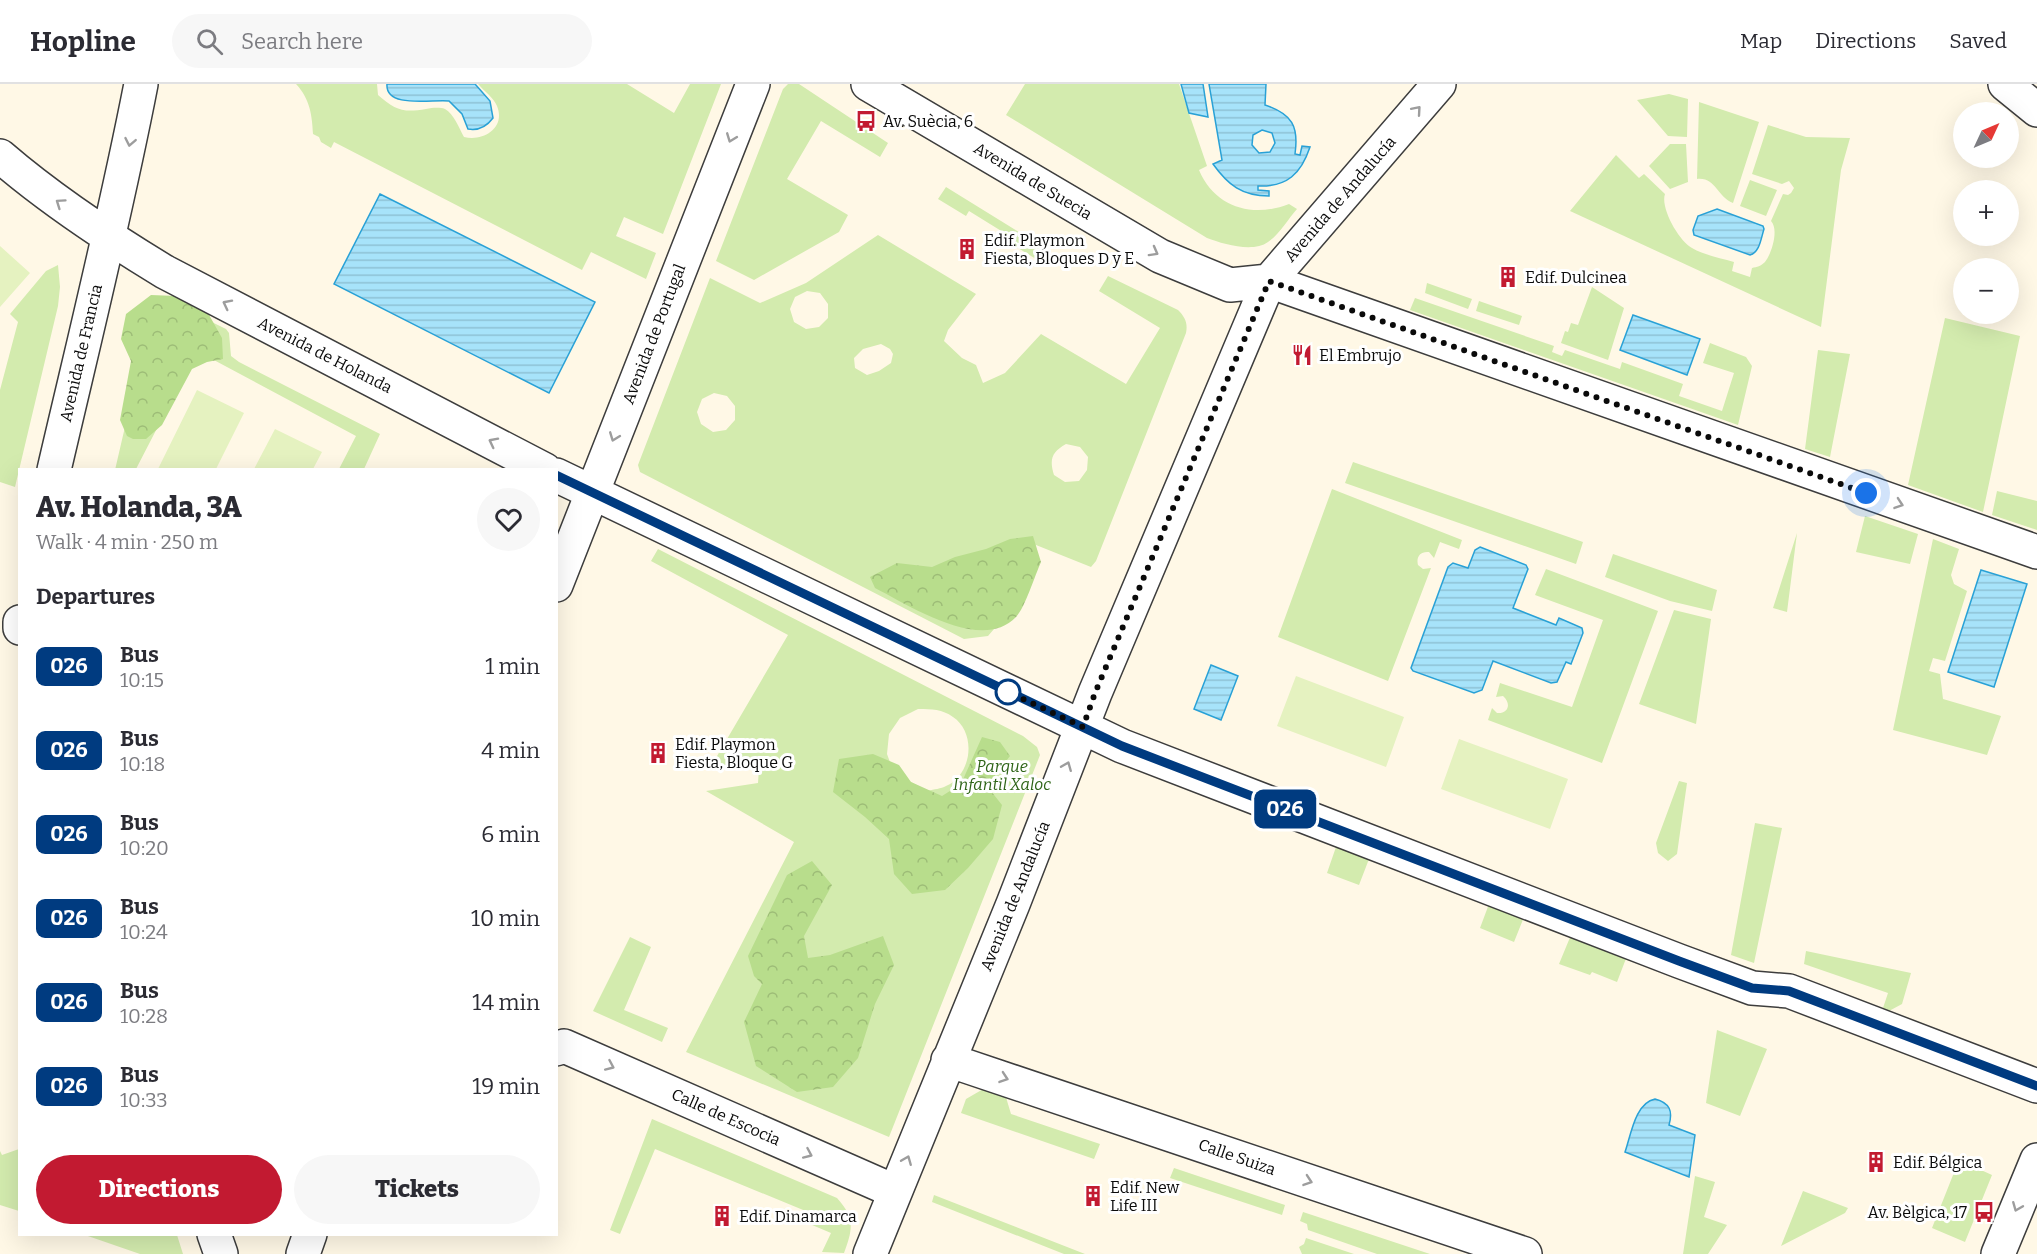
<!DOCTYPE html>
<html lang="en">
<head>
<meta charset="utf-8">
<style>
  :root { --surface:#fff; --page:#f7f7f7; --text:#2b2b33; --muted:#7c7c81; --line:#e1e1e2; --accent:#c21a31 }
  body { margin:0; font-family:Bitter,serif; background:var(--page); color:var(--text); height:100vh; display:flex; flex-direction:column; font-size:22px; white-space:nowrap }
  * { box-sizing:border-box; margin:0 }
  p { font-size:20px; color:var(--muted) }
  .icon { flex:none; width:33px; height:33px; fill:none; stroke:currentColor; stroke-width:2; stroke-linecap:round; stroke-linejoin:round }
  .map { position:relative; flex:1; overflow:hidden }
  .side { position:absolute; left:18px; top:384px; width:540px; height:768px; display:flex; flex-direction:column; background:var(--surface); border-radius:0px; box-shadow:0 6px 24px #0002 }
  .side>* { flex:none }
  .badge { padding:0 12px; border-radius:9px; font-size:21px; line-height:39px }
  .needle { width:39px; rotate:46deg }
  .controls { position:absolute; left:1953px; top:18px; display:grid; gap:12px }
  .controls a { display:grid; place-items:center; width:66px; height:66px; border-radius:50%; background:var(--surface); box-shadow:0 6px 24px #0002; font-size:30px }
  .you { position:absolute; width:30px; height:30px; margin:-15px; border:4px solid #fff; border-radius:50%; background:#1a73e8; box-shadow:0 0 0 9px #1a73e833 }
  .map>.badge { position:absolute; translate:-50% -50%; box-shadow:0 0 0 3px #fff }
  h2 { padding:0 18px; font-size:22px; line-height:54px }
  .round { display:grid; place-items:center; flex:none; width:63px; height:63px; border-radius:32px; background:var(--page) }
  .headline { display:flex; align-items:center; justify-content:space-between; height:102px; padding:0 18px }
  h1 { font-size:28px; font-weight:800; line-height:45px }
  .action { display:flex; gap:12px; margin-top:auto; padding:12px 18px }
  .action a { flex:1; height:69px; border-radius:36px; background:var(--accent); color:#fff; font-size:24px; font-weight:800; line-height:69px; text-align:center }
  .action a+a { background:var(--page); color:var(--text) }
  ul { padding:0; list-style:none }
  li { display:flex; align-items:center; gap:18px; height:84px; padding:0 18px }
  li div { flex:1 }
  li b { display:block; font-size:22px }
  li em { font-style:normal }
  li .badge { min-width:66px; font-weight:700; text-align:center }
  header { display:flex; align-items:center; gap:36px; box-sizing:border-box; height:84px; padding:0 30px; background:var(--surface); border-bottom:2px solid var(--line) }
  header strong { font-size:28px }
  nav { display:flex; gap:33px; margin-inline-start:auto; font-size:21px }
  .search { width:420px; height:54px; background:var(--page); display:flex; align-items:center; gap:15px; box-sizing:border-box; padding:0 21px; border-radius:33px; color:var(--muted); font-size:22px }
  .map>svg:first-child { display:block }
  .green { fill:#d3ebae; fill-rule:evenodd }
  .forest { fill:url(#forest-crowns) }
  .pitch { fill:#e5f2c0 }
  .water { fill:url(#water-rules); stroke:#29a1d6; stroke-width:1.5; fill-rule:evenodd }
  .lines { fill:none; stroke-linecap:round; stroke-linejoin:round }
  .minor-casing { stroke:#3d3d3d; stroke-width:36 }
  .minor { stroke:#fff; stroke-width:33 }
  .oneway { stroke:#9d9d9d }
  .line-casing { stroke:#fff; stroke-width:14 }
  .line { stroke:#003b80; stroke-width:9 }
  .walk { stroke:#0a0a0a; stroke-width:6; stroke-dasharray:0 10.8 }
  .stop-dot { fill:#fff; stroke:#003b80; stroke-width:3 }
  .labels { text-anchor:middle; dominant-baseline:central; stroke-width:6; stroke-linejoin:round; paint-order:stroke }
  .poi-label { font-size:16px; fill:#0a0a0a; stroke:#fff; text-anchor:start }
  .street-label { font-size:16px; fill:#0a0a0a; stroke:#fff }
  .park-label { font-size:16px; font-style:italic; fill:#2e6417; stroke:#fff }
</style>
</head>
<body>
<header>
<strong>Hopline</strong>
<div class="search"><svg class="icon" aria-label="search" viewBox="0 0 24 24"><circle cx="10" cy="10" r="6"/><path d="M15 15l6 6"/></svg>Search here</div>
<nav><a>Map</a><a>Directions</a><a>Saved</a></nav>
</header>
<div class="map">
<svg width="2037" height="1170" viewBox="0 0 2037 1170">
  <defs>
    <pattern id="forest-crowns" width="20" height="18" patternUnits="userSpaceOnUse" patternTransform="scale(1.5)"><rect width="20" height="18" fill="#b8dd8c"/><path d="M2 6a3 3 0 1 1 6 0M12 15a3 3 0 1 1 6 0" fill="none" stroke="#9dbc77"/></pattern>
    <pattern id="water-rules" width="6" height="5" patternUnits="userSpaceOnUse" patternTransform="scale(1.5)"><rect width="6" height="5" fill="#a7e3fa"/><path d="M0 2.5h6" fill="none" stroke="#8ec1d5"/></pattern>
  </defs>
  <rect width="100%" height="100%" fill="#fff8e6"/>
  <!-- green -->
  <path class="green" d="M 296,0 L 377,0 L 378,11 C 395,26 403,29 426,25 C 432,24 439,23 445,25 C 454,30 459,44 464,53 C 483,58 506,44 497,22 C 493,13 484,7 478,0 L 627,0 L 674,29 L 690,0 L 721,0 L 663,150 L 624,133 L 616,152 L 656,169 L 646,195 L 591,168 L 582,186 L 334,58 L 331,64 L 321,58 L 319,53 L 313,50 C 312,31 310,15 296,0 Z
    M 788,0 L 799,0 L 888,59 L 880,73 L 821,37 L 787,95 L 848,131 L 839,148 L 754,196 L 716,177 L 783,5 Z
    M 1025,0 L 1179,0 L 1207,82 L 1199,86 C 1215,124 1253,134 1289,120 L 1297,125 C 1288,135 1279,151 1268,158 C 1253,169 1223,160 1207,154 L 1006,31 Z
    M 1669,10 L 1688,15 L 1687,53 L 1668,52 L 1637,16 Z
    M 1699,18 L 1759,38 L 1733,119 C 1717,113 1716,93 1697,95 Z
    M 1768,41 L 1806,53 L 1850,54 L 1841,86 L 1821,243 L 1570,127 L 1616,71 L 1639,94 L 1644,90 L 1665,110 C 1660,124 1679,157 1692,164 C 1704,171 1720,174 1734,178 L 1732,187 L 1750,193 L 1752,184 C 1757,183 1761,182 1765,178 C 1772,169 1779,145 1771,137 L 1783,110 L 1788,111 L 1791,109 L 1794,104 L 1789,97 L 1782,100 L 1752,90 Z
    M 1670,60 L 1686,60 L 1688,98 L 1670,105 L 1649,82 Z
    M 1750,96 L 1777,106 L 1766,132 L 1740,122 Z
    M 946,103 L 1043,163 L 1036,175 L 1008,158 L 1011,153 L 969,127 L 966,132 L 938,115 Z
    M 878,151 L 976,210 L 948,246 L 944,257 L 962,274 L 976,281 L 983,299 L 1005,289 L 1041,250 L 1126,300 L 1160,244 L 1099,207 L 1108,192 L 1178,226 C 1185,233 1188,239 1186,249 L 1096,477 L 1091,483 L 1031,459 L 994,545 L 988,552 L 964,555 L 640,388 L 638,381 L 710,194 L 760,219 L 806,199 ZM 807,207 L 820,209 L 828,220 L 828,234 L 819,243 L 806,245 L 794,238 L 790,225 L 795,213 ZM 881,260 L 890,265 L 893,270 L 891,279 L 879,287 L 867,291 L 855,284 L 854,274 L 863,265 ZM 714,309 L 727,312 L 735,322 L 735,336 L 726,346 L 713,348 L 701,340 L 697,328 L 702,315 ZM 1066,360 L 1080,363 L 1088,373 L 1087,386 L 1079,397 L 1065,398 L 1054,391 C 1049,375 1052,368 1066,360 Z
    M 58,181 L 60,203 L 58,222 L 15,403 L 0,398 L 0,306 L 18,238 L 10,230 L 46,187 Z
    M 1427,199 L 1472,215 L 1468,225 L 1425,209 Z
    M 1592,203 L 1624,224 L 1608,276 L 1561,259 L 1565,247 L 1568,248 L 1571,239 L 1578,241 Z
    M 1415,214 L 1554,262 L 1552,268 L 1562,272 L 1565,266 L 1620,285 L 1622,278 L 1683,300 L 1679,312 L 1722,327 L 1734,289 L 1703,279 L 1710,259 L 1746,273 L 1752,282 L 1738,341 L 1410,226 Z
    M 169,217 L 226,245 L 229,249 L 231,272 L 239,278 L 380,350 L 364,385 L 339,385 L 356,352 L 197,267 L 136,385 L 115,386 L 140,278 Z
    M 1479,217 L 1522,232 L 1519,241 L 1476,227 Z
    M 1945,234 L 2020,252 L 1983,428 L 1908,401 Z
    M 1818,266 L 1850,270 L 1830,373 L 1805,365 Z
    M 1353,378 L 1583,458 L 1576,480 L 1345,399 Z
    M 1332,405 L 1462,456 L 1459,465 L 1440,458 L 1434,474 L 1429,468 C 1420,467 1416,473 1418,481 L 1423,485 L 1431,484 L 1388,597 L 1278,553 Z
    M 1997,407 L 2037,417 L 2037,446 L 1992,431 Z
    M 1865,432 L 1918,450 L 1910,480 L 1856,468 Z
    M 1797,449 L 1787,528 L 1773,524 Z
    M 1933,455 L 1959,465 L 1951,491 L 1954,500 L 1967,507 L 1945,577 L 1933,574 L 1929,587 L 1940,590 L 1943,615 L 2001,632 L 1987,671 L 1893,646 Z
    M 658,465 L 1023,652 L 1037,663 L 1040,671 L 889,1053 L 686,968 L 794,758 L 706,707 L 758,699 L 759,684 L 710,684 L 788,551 L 651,477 ZM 918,625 C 932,625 942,625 953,633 C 977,649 972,691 946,702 C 941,705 934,705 928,707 L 894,689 L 887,670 L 889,650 L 900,634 Z
    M 1613,470 L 1717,506 L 1712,527 L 1670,517 L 1605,493 Z
    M 1546,485 L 1658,527 L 1602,679 L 1488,636 L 1492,624 L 1497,629 C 1508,630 1512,620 1503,612 L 1496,613 L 1500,599 L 1572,623 L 1603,536 L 1535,511 Z
    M 1674,526 L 1711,535 L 1696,640 L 1639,620 Z
    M 1679,697 L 1687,699 L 1677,770 L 1668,777 L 1658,769 L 1656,759 Z
    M 1755,739 L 1782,744 L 1754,879 L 1731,871 Z
    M 1336,763 L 1369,775 L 1359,801 L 1327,789 Z
    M 1489,820 L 1524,833 L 1514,858 L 1480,844 Z
    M 1571,851 L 1627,872 L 1617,898 L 1592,888 L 1590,891 L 1559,880 Z
    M 630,853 L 651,863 L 624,926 L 668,944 L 662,958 L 593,927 Z
    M 1806,867 L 1911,889 L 1902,920 L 1889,927 L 1882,927 L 1888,909 L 1804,880 Z
    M 1717,946 L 1767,965 L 1740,1032 L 1706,1019 Z
    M 985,1004 L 1005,1010 L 1011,1030 L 1100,1060 L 1094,1075 L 961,1029 L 966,1015 Z
    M 652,1035 L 837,1114 C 855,1134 853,1145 844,1169 L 822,1168 L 831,1149 L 805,1138 L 808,1128 L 655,1065 L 620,1150 L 610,1146 Z
    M 19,1065 L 20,1065 L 19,1127 L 0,1121 L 0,1067 L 2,1071 Z
    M 1959,1076 L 1992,1091 L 1965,1158 L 1932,1144 Z
    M 1174,1084 L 1285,1121 L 1282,1131 L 1170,1094 Z
    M 1695,1092 L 1715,1098 L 1704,1133 L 1727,1141 L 1708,1170 L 1683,1170 Z
    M 1803,1107 L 1848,1124 L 1845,1129 L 1781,1162 Z
    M 934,1111 L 1085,1170 L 1064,1170 L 932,1118 Z
    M 1303,1128 L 1430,1170 L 1377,1170 L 1308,1146 L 1307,1140 L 1300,1137 Z
    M 85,1151 L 177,1151 L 183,1170 L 140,1170 Z
    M 1306,1154 L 1354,1170 L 1302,1170 L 1299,1163 L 1304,1160 Z"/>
  <!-- forest -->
  <path class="forest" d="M 151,211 L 176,212 L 208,229 L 222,254 L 223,275 L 207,278 L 192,285 L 162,341 L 146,355 L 133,355 L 127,352 L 120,336 L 131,277 L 121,255 L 126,230 Z
    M 1033,452 L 1041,478 C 1035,491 1025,524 1016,533 C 982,569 910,522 875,504 L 870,493 L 897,479 L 932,483 L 955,473 L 986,465 L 1010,455 Z
    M 982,653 L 1000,658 L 1010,672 L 987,702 L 1002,721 L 993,755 L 968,784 L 945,806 L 912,810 L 894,790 L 889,755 L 865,733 L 833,708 L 839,675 L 873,670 L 899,681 L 911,698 L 942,712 L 961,700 Z
    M 812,777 L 832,801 L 804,852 L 808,874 L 830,871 L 883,852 L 894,881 L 875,920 L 858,974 L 833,1003 L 797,1008 L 756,982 L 744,938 L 762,900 L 754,892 L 748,872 L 787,791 Z"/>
  <!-- pitch -->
  <path class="pitch" d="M 0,162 L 30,189 L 0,223 Z
    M 197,306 L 244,329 L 216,385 L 158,385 Z
    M 275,345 L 322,368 L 313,385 L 254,385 Z
    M 1296,592 L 1404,633 L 1386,683 L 1277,642 Z
    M 1459,655 L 1568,695 L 1550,745 L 1441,705 Z"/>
  <!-- water -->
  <path class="water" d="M 387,0 L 475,0 L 490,17 L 493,34 C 487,42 479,47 468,45 L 462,30 L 449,17 C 433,15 385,25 387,0 Z
    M 1181,0 L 1203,0 L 1208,33 L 1189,29 Z
    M 1209,0 L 1266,0 L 1265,21 C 1292,30 1299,42 1295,70 L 1300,71 L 1302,62 L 1310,63 C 1301,90 1287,103 1258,102 L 1258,106 L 1269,107 L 1269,112 C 1242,112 1228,101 1213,80 L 1222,76 ZM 1262,46 L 1272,49 L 1275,59 L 1270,68 L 1259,69 L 1252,61 L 1253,51 Z
    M 380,110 L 595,218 L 549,309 L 334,200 Z
    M 1717,125 L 1763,142 L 1764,145 C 1761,154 1760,168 1750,171 L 1694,151 L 1693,146 L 1698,132 Z
    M 1633,231 L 1700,255 L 1687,291 L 1620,266 Z
    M 1480,463 L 1526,481 L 1528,485 L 1513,524 L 1556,541 L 1559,534 L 1582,544 L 1583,549 L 1571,580 L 1566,578 L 1557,598 L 1551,599 L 1493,577 L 1482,606 L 1474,609 L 1413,587 L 1411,584 L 1448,483 L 1453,479 L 1468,484 L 1475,466 Z
    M 1981,486 L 2027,500 L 1994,603 L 1948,588 Z
    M 1211,581 L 1238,592 L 1221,636 L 1194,625 Z
    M 1655,1015 C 1670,1019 1673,1027 1669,1041 L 1695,1051 L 1689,1093 L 1625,1068 C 1631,1051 1635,1019 1655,1015 Z"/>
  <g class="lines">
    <defs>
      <path id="minor" d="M 868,0 L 1160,172 L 1230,201 L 1269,197 L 2037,468
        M 2005,0 L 2037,26
        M 0,72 C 51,116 107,153 165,188 L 545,386
        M 54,386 C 84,257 116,129 141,0
        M 556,391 L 1122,662 L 1679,877 L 1752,904 L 1789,907 L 2037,1002
        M 556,501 L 753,0
        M 20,538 L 20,544
        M 556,965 L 564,962 L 894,1107
        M 948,976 L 1525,1170
        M 214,1150 L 221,1170
        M 303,1170 L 310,1150
        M 870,1170 L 1013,820 L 1095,609 L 1269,197 L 1439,0
        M 1998,1170 L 2037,1076"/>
    </defs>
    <!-- minor casing -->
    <use href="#minor" class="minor-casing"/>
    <!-- minor -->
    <use href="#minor" class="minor"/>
  </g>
  <!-- one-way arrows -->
  <defs><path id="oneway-chevron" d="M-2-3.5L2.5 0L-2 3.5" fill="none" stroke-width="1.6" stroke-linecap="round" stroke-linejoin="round" transform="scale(1.5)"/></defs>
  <g class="oneway">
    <use href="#oneway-chevron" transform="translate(1417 26) rotate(-49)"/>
    <use href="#oneway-chevron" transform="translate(731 54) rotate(111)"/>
    <use href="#oneway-chevron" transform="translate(130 58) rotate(101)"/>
    <use href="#oneway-chevron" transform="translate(60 119) rotate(-145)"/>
    <use href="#oneway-chevron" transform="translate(1154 168) rotate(29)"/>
    <use href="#oneway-chevron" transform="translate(227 220) rotate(-153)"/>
    <use href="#oneway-chevron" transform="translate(614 353) rotate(111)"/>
    <use href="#oneway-chevron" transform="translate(493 358) rotate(-153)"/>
    <use href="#oneway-chevron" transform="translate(1899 420) rotate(19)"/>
    <use href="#oneway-chevron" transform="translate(1067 682) rotate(-68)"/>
    <use href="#oneway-chevron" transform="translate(610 982) rotate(24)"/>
    <use href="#oneway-chevron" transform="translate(1004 994) rotate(19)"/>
    <use href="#oneway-chevron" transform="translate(808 1070) rotate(24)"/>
    <use href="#oneway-chevron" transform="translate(907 1076) rotate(-68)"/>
    <use href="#oneway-chevron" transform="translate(1308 1097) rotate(19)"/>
    <use href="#oneway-chevron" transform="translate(2017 1123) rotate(112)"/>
  </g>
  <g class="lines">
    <defs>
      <path id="line" d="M 556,391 L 1122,662 L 1679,877 L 1752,904 L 1789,907 L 2037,1002"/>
    </defs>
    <!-- line casing -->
    <use href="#line" class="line-casing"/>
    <!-- line -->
    <use href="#line" class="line"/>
    <!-- walk -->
    <path class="walk" d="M 1008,608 L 1006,607 L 1083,643 L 1095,609 L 1269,197 L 1866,409"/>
  </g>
  <!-- icons -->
  <defs>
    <symbol id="bus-bare" viewBox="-9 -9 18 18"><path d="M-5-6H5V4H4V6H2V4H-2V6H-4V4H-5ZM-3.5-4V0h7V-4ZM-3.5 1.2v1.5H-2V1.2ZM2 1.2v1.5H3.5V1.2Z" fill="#c21a31" stroke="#fff" stroke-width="2.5" paint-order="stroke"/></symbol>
    <symbol id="building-bare" viewBox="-9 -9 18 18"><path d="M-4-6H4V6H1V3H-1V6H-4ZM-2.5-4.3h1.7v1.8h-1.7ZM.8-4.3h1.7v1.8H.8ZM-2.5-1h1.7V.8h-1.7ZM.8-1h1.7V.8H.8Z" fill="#c21a31" stroke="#fff" stroke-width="2.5" paint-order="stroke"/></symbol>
    <symbol id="restaurant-bare" viewBox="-9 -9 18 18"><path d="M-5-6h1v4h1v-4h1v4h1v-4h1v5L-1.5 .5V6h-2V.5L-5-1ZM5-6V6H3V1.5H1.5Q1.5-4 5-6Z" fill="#c21a31" stroke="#fff" stroke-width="2.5" paint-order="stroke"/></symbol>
  </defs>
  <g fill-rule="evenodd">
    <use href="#bus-bare" x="851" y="22" width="30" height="30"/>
    <use href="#building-bare" x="952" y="150" width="30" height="30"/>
    <use href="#building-bare" x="1493" y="178" width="30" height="30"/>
    <use href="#restaurant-bare" x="1287" y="256" width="30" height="30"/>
    <use href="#building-bare" x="643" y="654" width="30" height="30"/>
    <use href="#building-bare" x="1861" y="1063" width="30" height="30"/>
    <use href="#building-bare" x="1078" y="1097" width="30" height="30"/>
    <use href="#bus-bare" x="1969" y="1113" width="30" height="30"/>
    <use href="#building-bare" x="707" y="1117" width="30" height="30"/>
  </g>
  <!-- markers -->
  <circle class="stop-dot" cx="1008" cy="608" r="12"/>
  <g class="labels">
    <!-- poi labels -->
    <g class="poi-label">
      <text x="883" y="37">Av. Suècia, 6</text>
      <text x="984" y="156">Edif. Playmon<tspan x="984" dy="18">Fiesta, Bloques D y E</tspan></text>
      <text x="1525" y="193">Edif. Dulcinea</text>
      <text x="1319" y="271">El Embrujo</text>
      <text x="675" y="660">Edif. Playmon<tspan x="675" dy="18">Fiesta, Bloque G</tspan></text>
      <text x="1893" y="1078">Edif. Bélgica</text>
      <text x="1110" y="1103">Edif. New<tspan x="1110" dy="18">Life III</tspan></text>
      <text x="1967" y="1128" text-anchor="end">Av. Bèlgica, 17</text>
      <text x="739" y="1132">Edif. Dinamarca</text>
    </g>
    <!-- street labels -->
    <g class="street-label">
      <text transform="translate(1033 97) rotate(31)">Avenida de Suecia</text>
      <text transform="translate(1340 115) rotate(-49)">Avenida de Andalucía</text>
      <text transform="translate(654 250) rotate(-69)">Avenida de Portugal</text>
      <text transform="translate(81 269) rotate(-77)">Avenida de Francia</text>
      <text transform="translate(325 271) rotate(27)">Avenida de Holanda</text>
      <text transform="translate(1015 812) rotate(-68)">Avenida de Andalucía</text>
      <text transform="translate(726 1033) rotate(24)">Calle de Escocia</text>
      <text transform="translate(1237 1073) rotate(19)">Calle Suiza</text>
    </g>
    <!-- park labels -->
    <g class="park-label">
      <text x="1002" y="682">Parque<tspan x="1002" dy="18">Infantil Xaloc</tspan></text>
    </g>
  </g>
</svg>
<div class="controls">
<a><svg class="needle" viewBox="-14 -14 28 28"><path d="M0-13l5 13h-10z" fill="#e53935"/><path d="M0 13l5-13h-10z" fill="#7c7c81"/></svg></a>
<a>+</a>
<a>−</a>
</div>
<div class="you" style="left:1866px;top:409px"></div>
<b class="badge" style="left:1285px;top:725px;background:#003b80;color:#fff">026</b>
<section class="side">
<div class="headline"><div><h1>Av. Holanda, 3A</h1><p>Walk · 4 min · 250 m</p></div><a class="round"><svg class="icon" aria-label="heart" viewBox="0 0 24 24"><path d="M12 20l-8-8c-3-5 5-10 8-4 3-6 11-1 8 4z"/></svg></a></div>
<h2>Departures</h2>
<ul>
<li><span class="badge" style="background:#003b80;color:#fff">026</span><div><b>Bus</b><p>10:15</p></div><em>1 min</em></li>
<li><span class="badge" style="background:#003b80;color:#fff">026</span><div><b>Bus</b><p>10:18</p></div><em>4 min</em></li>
<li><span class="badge" style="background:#003b80;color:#fff">026</span><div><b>Bus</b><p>10:20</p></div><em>6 min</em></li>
<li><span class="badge" style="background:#003b80;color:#fff">026</span><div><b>Bus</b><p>10:24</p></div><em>10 min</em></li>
<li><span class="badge" style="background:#003b80;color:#fff">026</span><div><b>Bus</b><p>10:28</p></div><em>14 min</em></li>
<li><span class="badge" style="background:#003b80;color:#fff">026</span><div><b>Bus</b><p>10:33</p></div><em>19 min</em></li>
</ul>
<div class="action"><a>Directions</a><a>Tickets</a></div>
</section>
</div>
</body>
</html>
